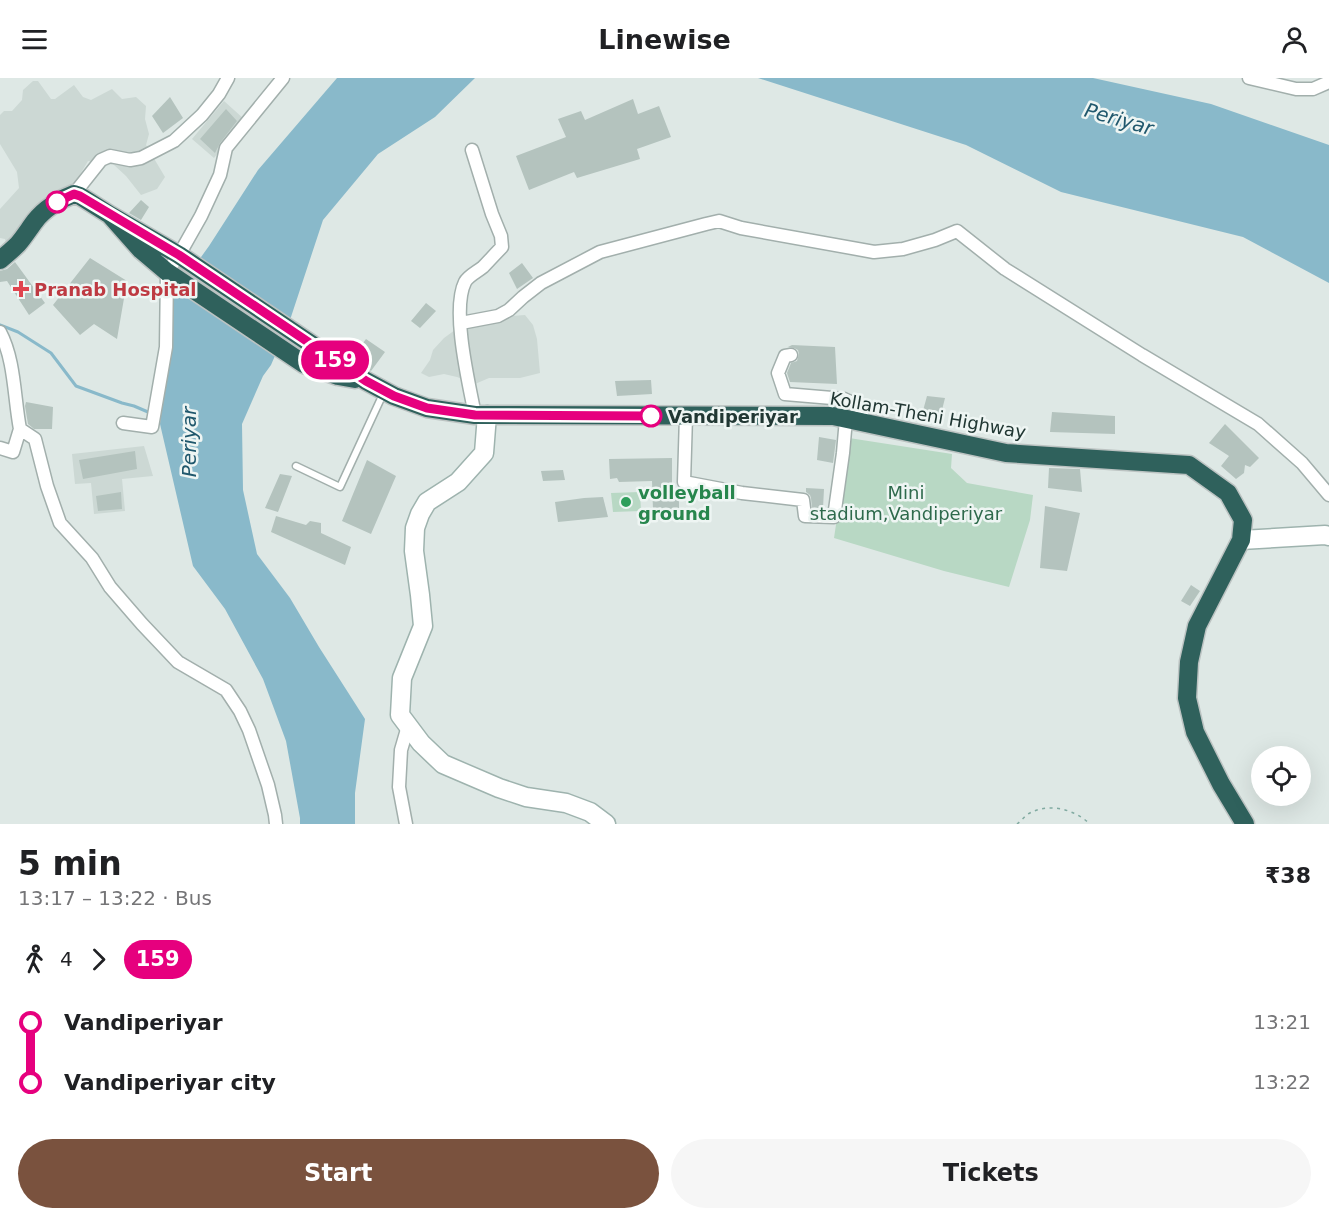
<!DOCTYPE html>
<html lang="en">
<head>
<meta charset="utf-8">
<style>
  :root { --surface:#fff; --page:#f6f6f6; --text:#202124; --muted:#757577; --accent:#7a523e }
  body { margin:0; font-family:"DejaVu Sans",sans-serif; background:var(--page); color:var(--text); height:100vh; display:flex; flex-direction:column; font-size:22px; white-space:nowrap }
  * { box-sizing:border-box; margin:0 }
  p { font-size:20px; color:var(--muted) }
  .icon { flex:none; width:33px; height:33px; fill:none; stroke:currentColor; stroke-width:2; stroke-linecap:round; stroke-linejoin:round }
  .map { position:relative; height:746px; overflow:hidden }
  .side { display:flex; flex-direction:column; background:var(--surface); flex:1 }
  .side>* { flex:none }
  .badge { padding:0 12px; border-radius:20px; font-size:21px; line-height:39px }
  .fabs { position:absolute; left:1251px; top:668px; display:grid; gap:12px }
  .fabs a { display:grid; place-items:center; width:60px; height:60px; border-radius:50%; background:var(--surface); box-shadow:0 6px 24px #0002; font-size:30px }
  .map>.badge { position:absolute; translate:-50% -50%; box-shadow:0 0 0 3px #fff }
  .legs { display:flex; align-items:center; gap:9px; height:66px; padding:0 18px; font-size:20px }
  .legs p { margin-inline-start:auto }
  .headline { display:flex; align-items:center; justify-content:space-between; height:102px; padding:0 18px }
  h1 { font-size:33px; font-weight:600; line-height:45px }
  .cta { display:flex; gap:12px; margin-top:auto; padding:12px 18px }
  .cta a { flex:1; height:69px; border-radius:36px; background:var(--accent); color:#fff; font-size:24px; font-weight:600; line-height:69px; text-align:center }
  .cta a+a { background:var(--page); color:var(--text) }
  ul { padding:0 18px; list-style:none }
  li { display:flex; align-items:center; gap:21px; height:60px; font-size:22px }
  li i { display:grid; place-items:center; width:9px; height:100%; margin:0 8px; background:currentColor }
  li i::after { content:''; width:15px; height:15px; margin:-8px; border:4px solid; border-radius:50%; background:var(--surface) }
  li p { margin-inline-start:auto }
  li:first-child i { background:linear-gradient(#0000 50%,currentColor 0) }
  li:last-child i { background:linear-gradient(currentColor 50%,#0000 0) }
  header { display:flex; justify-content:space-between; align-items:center; height:78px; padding:0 18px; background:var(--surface); font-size:27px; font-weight:600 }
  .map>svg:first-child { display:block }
  .built { fill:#ccd8d4 }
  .green { fill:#b8d8c4 }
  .water { fill:#89b9ca }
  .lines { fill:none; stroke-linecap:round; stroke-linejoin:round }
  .stream { stroke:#89b9ca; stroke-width:3 }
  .building { fill:#b4c3be }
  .lane-casing { stroke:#a2afac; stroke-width:9 }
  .street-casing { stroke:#a2afac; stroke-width:15 }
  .secondary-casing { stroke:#9eb3ae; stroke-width:21 }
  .highway-casing { stroke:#bcc3c2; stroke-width:21 }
  .path { stroke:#81aaa1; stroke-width:1.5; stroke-dasharray:3 4.5; stroke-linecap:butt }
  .lane { stroke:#fff; stroke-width:6 }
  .street { stroke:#fff; stroke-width:12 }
  .secondary { stroke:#fff; stroke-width:18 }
  .highway { stroke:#2f615c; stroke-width:18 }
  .line-1-casing { stroke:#fff; stroke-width:14 }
  .line-1 { stroke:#e6007e; stroke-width:9 }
  .stop-1-dot { fill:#fff; stroke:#e6007e; stroke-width:3 }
  .health-dot { fill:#e0444e; stroke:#eef5f3; stroke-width:2 }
  .leisure-dot { fill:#2e9e5b; stroke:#eef5f3; stroke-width:2 }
  .labels { text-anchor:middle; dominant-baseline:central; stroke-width:5; stroke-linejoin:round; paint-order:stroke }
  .health-label { font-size:18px; font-weight:bold; fill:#be3a42; stroke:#eef5f3; text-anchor:start }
  .street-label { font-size:18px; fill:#213733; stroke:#eef5f3 }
  .stop-label { font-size:18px; font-weight:bold; fill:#213733; stroke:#eef5f3; text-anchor:start }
  .leisure-label { font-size:18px; font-weight:bold; fill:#27864d; stroke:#eef5f3; text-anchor:start }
  .park-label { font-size:18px; fill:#2e6a4c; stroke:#eef5f3 }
  .water-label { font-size:20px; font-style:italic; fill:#20586d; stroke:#eef5f3 }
</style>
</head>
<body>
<header><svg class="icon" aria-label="menu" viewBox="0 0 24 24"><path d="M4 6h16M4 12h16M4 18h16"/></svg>Linewise<svg class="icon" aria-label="person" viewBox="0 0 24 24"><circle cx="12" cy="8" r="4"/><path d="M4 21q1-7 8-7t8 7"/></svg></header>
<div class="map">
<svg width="1329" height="746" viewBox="0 0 1329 746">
  <rect width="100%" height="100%" fill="#dee8e5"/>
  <!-- built -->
  <path class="built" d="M 33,3 L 38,3 L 51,21 L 55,21 L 74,7 L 83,19 L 91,22 L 112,11 L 122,21 L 136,19 L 146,28 L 145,41 L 149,56 L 146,67 L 165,99 L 157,111 L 141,117 L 126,98 L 114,87 L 88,83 L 72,110 L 38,134 L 6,164 L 5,161 L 0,160 L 0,131 L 19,110 L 17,94 L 0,66 L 0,37 L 4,33 L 12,33 L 22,22 L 23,12 Z
    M 224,23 L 244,41 L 214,80 L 192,61 Z
    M 525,237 L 533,247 L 537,261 L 540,295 L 520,300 L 489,300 L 475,306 L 457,299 L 444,296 L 429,299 L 421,295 L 430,282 L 433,272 L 444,260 L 455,252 L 512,238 Z
    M 144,368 L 153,398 L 122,401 L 125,433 L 94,436 L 91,405 L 75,406 L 72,376 Z"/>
  <!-- green -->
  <path class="green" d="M 849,360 L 952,376 L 951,390 L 967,405 L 1033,417 L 1030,442 L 1009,509 L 944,493 L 834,460 Z
    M 640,414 L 641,433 L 613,434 L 611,415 Z"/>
  <!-- water -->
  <path class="water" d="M 337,0 L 475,0 L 435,39 L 378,76 L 323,142 L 289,245 L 271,287 L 263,298 L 242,346 L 243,412 L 257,476 L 290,520 L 319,569 L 365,641 L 355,715 L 355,746 L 300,746 L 300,740 L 286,663 L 263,601 L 225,531 L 193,488 L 160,346 L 169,239 L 173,218 L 209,168 L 258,92 Z
    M 758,0 L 1093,0 L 1211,26 L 1329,67 L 1329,205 L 1243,159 L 1061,114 L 966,67 Z"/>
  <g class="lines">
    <!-- stream -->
    <path class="stream" d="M 0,247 L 18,254 L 51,275 L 76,308 L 122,325 L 134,328 L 148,334"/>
  </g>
  <!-- building -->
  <path class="building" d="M 170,19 L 183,40 L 163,55 L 152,38 Z
    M 633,21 L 638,36 L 659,28 L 671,59 L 637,71 L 640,81 L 577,100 L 574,94 L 529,112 L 516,78 L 566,59 L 558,41 L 581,33 L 585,42 Z
    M 226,31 L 237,43 L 220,65 L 215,75 L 200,61 Z
    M 141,122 L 149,129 L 141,142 L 129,135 Z
    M 90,180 L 127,203 L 117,261 L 94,246 L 80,257 L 53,227 Z
    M 15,184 L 45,225 L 29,237 L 7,203 L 0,204 L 0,193 L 7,191 Z
    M 522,185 L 533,200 L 517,211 L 509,195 Z
    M 426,225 L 436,233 L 420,250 L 411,243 Z
    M 366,261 L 385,274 L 371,293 L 352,280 Z
    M 792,267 L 835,269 L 837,306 L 790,304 L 787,295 L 791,285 L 797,283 L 799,276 L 798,272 L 794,270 L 788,269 Z
    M 651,302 L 652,316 L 617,318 L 615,303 Z
    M 927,318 L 945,320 L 939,344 L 921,340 Z
    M 26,324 L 53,329 L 52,351 L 34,351 L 28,346 L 25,328 Z
    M 1052,334 L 1115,338 L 1115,356 L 1050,354 Z
    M 1225,346 L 1259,380 L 1250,389 L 1245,387 L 1244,395 L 1236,401 L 1221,388 L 1229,378 L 1209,365 Z
    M 819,359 L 836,362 L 833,385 L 817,382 Z
    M 135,373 L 137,391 L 83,401 L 79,382 Z
    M 672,380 L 672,414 L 679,415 L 679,433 L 653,432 L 652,403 L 619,404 L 617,400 L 610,401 L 609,381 Z
    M 367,382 L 396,398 L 371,456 L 342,443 Z
    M 1049,390 L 1080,391 L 1082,414 L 1048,410 Z
    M 563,392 L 565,402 L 543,403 L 541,393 Z
    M 280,396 L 292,398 L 278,434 L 265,430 Z
    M 806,410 L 824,411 L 823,430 L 812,430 L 811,420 L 810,417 L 806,414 Z
    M 121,414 L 122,431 L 98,433 L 96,418 Z
    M 603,419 L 608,439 L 558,444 L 555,424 L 584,420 Z
    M 1045,428 L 1080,435 L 1067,493 L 1040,490 Z
    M 276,438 L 306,447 L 310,443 L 321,445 L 321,455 L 351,469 L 345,487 L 271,454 Z
    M 1191,507 L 1200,513 L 1190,528 L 1181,523 Z"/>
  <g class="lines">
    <defs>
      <path id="lane" d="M 296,388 L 340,409 L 383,316"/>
      <path id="street" d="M 1249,0 L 1296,11 L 1313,11 L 1329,4
        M 472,72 L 492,136 L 501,158 L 502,169 C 495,176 489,183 483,189 C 477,194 468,198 465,204 C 451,232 469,306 475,337
        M 74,116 L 101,82 L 110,78 L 130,82 L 141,80 L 174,63 L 202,37 L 219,16 L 228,0
        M 461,245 L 498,238 L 509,232 L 523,219 L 541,205 L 600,174 L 706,146 L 719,143 L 741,150 L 874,174 L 903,171 L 935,162 L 957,153 L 1005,191 L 1142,277 L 1258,346 L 1302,385 L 1329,417
        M 0,254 C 15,282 14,320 20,351 L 35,361 L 47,408 L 60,445 L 92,480 L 110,509 L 142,546 L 178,584 L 226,612 L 240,633 L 249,652 L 268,707 L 275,737 L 276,746
        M 791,277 L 785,278 L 778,295 L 785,316 L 844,321 L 859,328 L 865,345
        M 686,338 L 684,404 L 742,415 L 803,422 L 805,438 L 834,439 L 843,375 L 846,341
        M 123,345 L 152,349 L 166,269 L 167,194 L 179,177 L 201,138 L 220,97 L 226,70 L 283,0
        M 0,370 L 13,374 L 20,351
        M 406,746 L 399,709 L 401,672 L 408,648"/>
      <path id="secondary" d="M 487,337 L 484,375 L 458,404 L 427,424 L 420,436 L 415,450 L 414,473 L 420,517 L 423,548 L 402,600 L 400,637 L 421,665 L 443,686 L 499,710 L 526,719 L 566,725 L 590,734 L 606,746
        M 1241,462 L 1325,457 L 1329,458"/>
      <path id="highway" d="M 110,137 L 179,177 L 366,303 L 394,318 L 427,330 L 475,337 L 833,338 L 1006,375 L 1189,387 L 1228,415 L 1243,442 L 1241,462 L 1197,548 L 1189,584 L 1187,620 L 1195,654 L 1221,706 L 1245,746
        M 0,182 C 6,177 12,172 18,166 C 24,159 29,151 35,143 C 44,131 60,121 74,116 L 80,118 L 110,137 L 141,172 L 167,194 L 304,286 L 338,298 L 355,301"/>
    </defs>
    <!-- lane casing -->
    <use href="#lane" class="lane-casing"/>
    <!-- street casing -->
    <use href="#street" class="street-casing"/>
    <!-- secondary casing -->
    <use href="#secondary" class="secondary-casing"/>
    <!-- highway casing -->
    <use href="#highway" class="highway-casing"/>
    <!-- path -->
    <path class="path" d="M 1017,746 C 1021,743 1024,739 1028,736 C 1048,724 1074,731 1090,746"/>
    <!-- lane -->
    <use href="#lane" class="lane"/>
    <!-- street -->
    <use href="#street" class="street"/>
    <!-- secondary -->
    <use href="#secondary" class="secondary"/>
    <!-- highway -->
    <use href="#highway" class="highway"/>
  </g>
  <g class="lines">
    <defs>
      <path id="line-1" d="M 57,124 L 74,116 L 80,118 L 179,177 L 366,303 L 394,318 L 427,330 L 475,337 L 651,338"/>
    </defs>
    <!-- line-1 casing -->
    <use href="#line-1" class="line-1-casing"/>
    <!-- line-1 -->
    <use href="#line-1" class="line-1"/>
  </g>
  <!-- markers -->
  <g class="stop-1-dot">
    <circle cx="57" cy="124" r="10"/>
    <circle cx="651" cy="338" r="10"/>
  </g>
  <path class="health-dot" d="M18 202h6v6h6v6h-6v6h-6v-6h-6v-6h6z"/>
  <circle class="leisure-dot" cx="626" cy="424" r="6"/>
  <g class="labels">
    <!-- health labels -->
    <g class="health-label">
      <text x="34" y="211">Pranab Hospital</text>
    </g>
    <!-- street labels -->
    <g class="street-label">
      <text transform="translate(928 337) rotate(10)">Kollam-Theni Highway</text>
    </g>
    <!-- stop labels -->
    <g class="stop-label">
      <text x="668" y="338">Vandiperiyar</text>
    </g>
    <!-- leisure labels -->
    <g class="leisure-label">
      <text x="638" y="414">volleyball<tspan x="638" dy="21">ground</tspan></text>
    </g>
    <!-- park labels -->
    <g class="park-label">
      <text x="906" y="414">Mini<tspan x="906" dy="21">stadium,Vandiperiyar</tspan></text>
    </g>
    <!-- water labels -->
    <g class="water-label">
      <text transform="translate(1119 41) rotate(16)">Periyar</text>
      <text transform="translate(189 364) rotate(-90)">Periyar</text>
    </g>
  </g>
</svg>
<div class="fabs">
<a><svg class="icon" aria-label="locate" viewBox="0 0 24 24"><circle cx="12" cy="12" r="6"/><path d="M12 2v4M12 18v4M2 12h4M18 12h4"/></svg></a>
</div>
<b class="badge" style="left:335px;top:282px;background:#e6007e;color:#fff">159</b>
</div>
<section class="side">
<div class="headline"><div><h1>5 min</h1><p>13:17 – 13:22 · Bus</p></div><b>₹38</b></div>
<div class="legs"><svg class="icon" aria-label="walk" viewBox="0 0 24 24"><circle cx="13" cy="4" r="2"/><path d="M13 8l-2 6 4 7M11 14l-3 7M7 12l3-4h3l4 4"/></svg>4<svg class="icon" aria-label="forward" viewBox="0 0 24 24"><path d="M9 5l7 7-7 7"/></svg><b class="badge" style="background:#e6007e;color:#fff">159</b></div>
<ul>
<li><i style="color:#e6007e"></i><b>Vandiperiyar</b><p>13:21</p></li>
<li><i style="color:#e6007e"></i><b>Vandiperiyar city</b><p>13:22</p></li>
</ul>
<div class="cta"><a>Start</a><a>Tickets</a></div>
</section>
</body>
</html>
